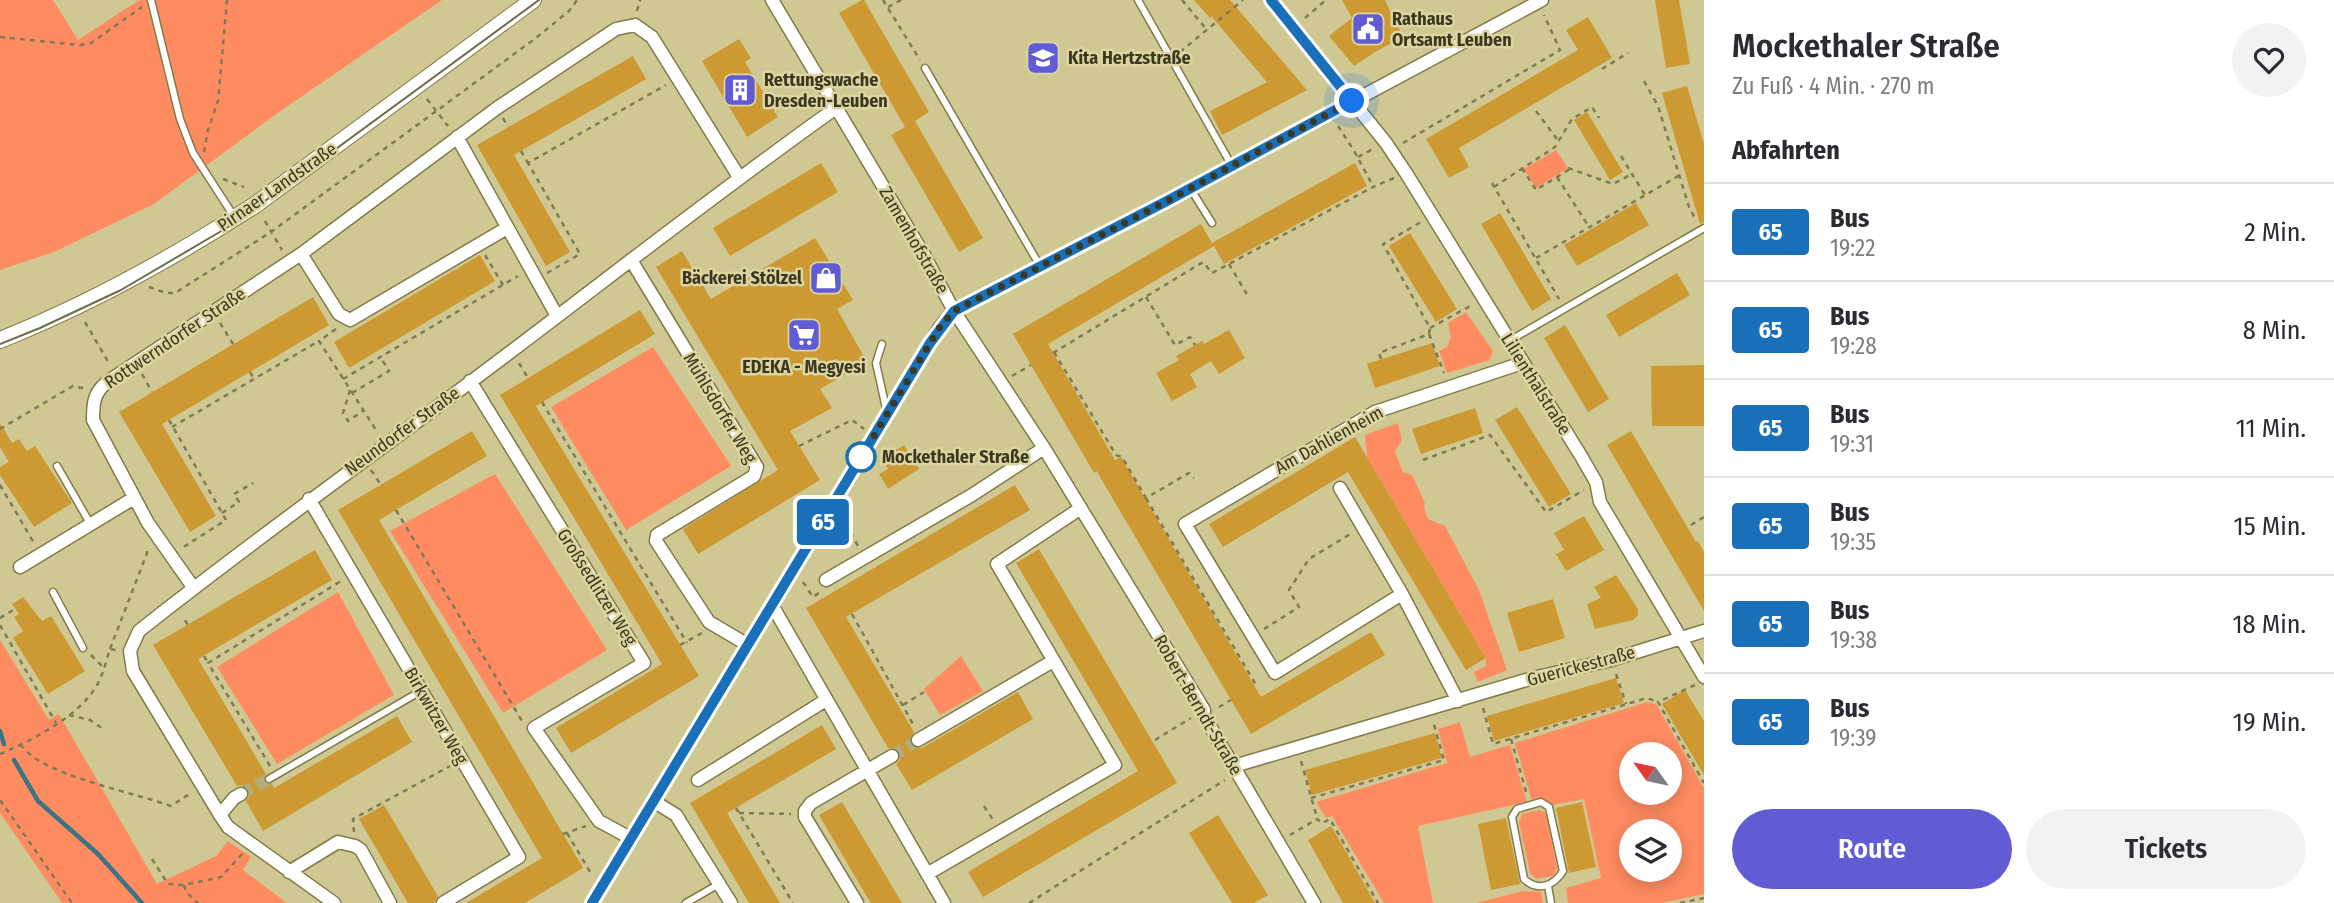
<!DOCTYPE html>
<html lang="de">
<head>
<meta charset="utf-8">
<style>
  :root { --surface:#fff; --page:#f2f2f3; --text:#2b2b33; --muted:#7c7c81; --line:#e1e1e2; --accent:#615cd4 }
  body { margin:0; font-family:"Fira Sans Condensed",sans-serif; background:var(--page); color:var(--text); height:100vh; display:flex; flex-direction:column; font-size:26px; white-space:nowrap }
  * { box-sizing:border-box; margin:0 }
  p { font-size:23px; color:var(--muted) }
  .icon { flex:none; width:38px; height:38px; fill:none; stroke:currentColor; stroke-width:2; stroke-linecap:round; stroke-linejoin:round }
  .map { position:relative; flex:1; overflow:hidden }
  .drawer { display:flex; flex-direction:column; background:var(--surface); width:630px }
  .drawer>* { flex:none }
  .badge { padding:0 14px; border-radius:5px; font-size:24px; line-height:46px }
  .needle { width:46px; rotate:303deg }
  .controls { position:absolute; left:1619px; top:742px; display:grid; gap:14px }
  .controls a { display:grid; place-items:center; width:63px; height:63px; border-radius:50%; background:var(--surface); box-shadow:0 4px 18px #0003; font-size:35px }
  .you { position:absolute; width:35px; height:35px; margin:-18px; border:5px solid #fff; border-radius:50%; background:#1a73e8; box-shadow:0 0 0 10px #1a73e833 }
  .map>.badge { position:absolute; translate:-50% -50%; box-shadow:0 0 0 4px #fff }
  h2 { padding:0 28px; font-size:26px; line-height:63px }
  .round { display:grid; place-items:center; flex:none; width:74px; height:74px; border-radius:37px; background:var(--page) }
  .overview { display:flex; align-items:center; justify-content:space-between; height:119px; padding:0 28px }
  h1 { font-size:33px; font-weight:600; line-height:52px }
  .action { display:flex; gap:14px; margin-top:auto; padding:14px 28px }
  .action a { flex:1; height:80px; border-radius:42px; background:var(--accent); color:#fff; font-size:28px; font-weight:600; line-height:80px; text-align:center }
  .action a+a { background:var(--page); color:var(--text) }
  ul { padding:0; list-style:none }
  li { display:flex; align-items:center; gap:21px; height:98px; padding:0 28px; border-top:2px solid var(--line) }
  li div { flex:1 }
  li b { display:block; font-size:26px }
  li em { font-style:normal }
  li .badge { min-width:77px; font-weight:700; text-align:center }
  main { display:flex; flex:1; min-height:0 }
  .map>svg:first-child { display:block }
  .green { fill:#ff8c61; fill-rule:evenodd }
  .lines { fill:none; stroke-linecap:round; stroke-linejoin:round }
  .stream { stroke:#3c7486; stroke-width:4.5 }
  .building { fill:#cd9932 }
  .minor-tunnel { stroke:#b2ab7c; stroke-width:12; stroke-dasharray:12 6; stroke-linecap:butt }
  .service-casing { stroke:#827a47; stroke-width:9 }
  .minor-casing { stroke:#827a47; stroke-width:15 }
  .tertiary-casing { stroke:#827a47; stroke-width:18 }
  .path { stroke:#807a56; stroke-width:2.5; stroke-dasharray:5 5; stroke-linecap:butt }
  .service { stroke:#fff; stroke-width:6 }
  .minor { stroke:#fff; stroke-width:12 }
  .tertiary { stroke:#fff; stroke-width:16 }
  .tram { stroke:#706b4a; stroke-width:2 }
  .line-casing { stroke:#fff; stroke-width:16 }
  .line { stroke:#1a70b8; stroke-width:10 }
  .walk { stroke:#3b3822; stroke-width:7; stroke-dasharray:0 12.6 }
  .stop-dot { fill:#fff; stroke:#1a70b8; stroke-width:3.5 }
  .labels { text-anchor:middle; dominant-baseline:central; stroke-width:5; stroke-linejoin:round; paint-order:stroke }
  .poi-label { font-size:18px; font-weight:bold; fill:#3b3822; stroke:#ddd59f; text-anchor:start }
  .street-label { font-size:18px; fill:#3b3822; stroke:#ddd59f }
  .stop-label { font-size:18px; font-weight:bold; fill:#3b3822; stroke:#ddd59f; text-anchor:start }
</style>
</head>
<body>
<main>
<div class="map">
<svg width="1704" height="903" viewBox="0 0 1704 903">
  <rect width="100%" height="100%" fill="#d0c892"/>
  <!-- green -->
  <path class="green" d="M 0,0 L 53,0 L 78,40 L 139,0 L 442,0 L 279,112 L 154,204 L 54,252 L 0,270 Z
    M 1556,150 L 1568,168 L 1536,188 L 1524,169 Z
    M 1466,312 L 1493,351 L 1490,360 L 1447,373 L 1439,351 L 1447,347 L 1451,337 L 1448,323 Z
    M 653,347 L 731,466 L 626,530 L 551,407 Z
    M 1398,423 L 1402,440 L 1395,452 L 1403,472 L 1412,475 L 1425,503 L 1424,507 L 1428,519 L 1445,526 L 1479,590 L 1507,670 L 1478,682 L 1474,672 L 1486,666 L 1486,658 L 1367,457 L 1365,435 Z
    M 495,474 L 607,650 L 503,713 L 390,531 Z
    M 338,592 L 394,695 L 277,764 L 217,667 Z
    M 0,640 L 49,720 L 59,714 L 157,884 L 216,856 L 228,841 L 251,857 L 243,870 L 287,903 L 62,903 L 0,813 Z
    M 961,656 L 983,691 L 940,715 L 924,689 Z
    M 1647,702 L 1656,704 L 1704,788 L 1704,894 L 1662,903 L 1568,903 L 1566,888 L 1601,878 L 1584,799 L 1553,805 L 1541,798 L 1532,801 L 1515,743 ZM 1631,754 L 1670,754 L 1670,793 L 1631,793 ZM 1631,831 L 1670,831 L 1670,870 L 1631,870 Z
    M 1460,722 L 1470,757 L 1510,745 L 1527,802 L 1418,826 L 1433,903 L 1384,903 L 1332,816 L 1326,818 L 1316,802 L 1447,763 L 1438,729 Z
    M 1539,810 L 1546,813 L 1557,868 L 1553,876 L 1536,879 L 1530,873 L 1519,823 L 1522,814 Z
    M 1523,891 L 1541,892 L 1543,903 L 1476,903 Z"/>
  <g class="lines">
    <!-- stream -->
    <path class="stream" d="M 0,731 L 4,744
      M 14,760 L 38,801 L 98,854 L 142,903"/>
  </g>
  <!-- building -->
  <path class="building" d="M 862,0 L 864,0 L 929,112 L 915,121 L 983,238 L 959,252 L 891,135 L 905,127 L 839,13 Z
    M 1194,0 L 1230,0 L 1307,90 L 1222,135 L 1210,111 L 1267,82 L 1212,17 L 1210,18 Z
    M 1342,0 L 1385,0 L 1403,37 L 1375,52 L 1354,66 L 1329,36 L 1352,18 Z
    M 1655,0 L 1679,0 L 1690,64 L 1666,68 Z
    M 1588,17 L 1612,58 L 1459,148 L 1469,167 L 1449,178 L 1426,139 L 1578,50 L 1566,30 Z
    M 739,39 L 751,58 L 745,62 L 778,117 L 747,137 L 702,61 Z
    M 633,56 L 646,79 L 514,155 L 570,252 L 546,266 L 477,145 Z
    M 1687,86 L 1704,144 L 1704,222 L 1700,224 L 1662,93 Z
    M 1587,112 L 1623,172 L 1610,180 L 1574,120 Z
    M 821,163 L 838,192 L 730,256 L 713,228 Z
    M 1355,163 L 1367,186 L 1224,264 L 1214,246 L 1048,344 L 1115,460 L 1121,457 L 1261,697 L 1371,632 L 1385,655 L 1251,734 L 1103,482 L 1097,471 L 1094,473 L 1013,334 L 1201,224 L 1212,243 Z
    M 1636,203 L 1649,225 L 1577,266 L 1564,245 Z
    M 1500,213 L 1551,299 L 1532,311 L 1481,224 Z
    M 1410,233 L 1457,309 L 1436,322 L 1389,246 Z
    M 815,238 L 853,300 L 837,309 L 867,362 L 820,389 L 832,408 L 790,431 L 820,480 L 698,554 L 683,529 L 778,470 L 656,267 L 682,251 L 711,299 Z
    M 480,255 L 495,281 L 349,368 L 334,342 Z
    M 1677,273 L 1690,295 L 1619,337 L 1606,315 Z
    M 313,297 L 329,325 L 162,424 L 216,516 L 190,532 L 119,412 Z
    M 640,310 L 655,334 L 536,406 L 699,676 L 571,753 L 556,728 L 662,664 L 500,395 Z
    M 1565,325 L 1609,399 L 1588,412 L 1544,338 Z
    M 1229,330 L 1245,358 L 1219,374 L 1211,361 L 1190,374 L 1197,387 L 1172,401 L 1156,373 L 1179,360 L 1176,356 L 1202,341 L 1204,344 Z
    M 1432,343 L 1440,366 L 1375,388 L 1367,364 Z
    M 1704,365 L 1704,426 L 1652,426 L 1651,366 Z
    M 1517,407 L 1571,494 L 1549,507 L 1495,420 Z
    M 1475,408 L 1483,433 L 1421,454 L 1412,429 Z
    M 0,423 L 12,443 L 19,439 L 27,451 L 35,446 L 72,503 L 34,527 L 0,475 L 0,467 L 9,462 L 0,447 Z
    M 472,431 L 487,456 L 379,520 L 583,868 L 525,903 L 466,903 L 542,858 L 338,510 Z
    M 1631,431 L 1696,542 L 1698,541 L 1704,552 L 1704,611 L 1607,445 Z
    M 1355,437 L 1486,658 L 1466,670 L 1348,472 L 1223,547 L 1209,524 Z
    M 904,445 L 919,469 L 888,489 L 879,474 L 888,469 L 882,459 Z
    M 1015,485 L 1030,510 L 846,617 L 914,732 L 909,741 L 914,748 L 922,748 L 1018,692 L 1033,719 L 912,790 L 896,764 L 900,760 L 900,752 L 896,748 L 888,748 L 806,608 Z
    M 1584,516 L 1604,550 L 1566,571 L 1556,554 L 1564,550 L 1554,533 Z
    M 1039,549 L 1177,783 L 983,897 L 968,872 L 1138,771 L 1016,563 Z
    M 315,550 L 332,580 L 198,659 L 266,774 L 263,778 L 264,782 L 272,784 L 274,788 L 397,716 L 412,742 L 263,831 L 246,801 L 250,795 L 248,789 L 242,785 L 237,786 L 153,645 Z
    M 1616,575 L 1638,609 L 1638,615 L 1633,620 L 1595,629 L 1587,604 L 1601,598 L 1594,587 Z
    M 23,597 L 42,621 L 51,616 L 85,671 L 48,694 L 13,638 L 23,631 L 14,617 L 19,614 L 12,604 Z
    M 1553,599 L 1565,638 L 1519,652 L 1507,613 Z
    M 1616,678 L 1624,703 L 1494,741 L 1487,716 Z
    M 1685,690 L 1704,721 L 1704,775 L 1662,704 Z
    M 822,725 L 836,749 L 727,813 L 780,903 L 749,903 L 690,803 Z
    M 1435,733 L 1442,758 L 1312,795 L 1305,770 Z
    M 842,802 L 902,903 L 871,903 L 867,897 L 819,815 Z
    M 1582,802 L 1596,867 L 1569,873 L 1556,808 Z
    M 384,805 L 438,896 L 434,903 L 408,903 L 359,819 Z
    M 1218,815 L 1268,895 L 1254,903 L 1232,903 L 1189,833 Z
    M 1506,818 L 1520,884 L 1491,890 L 1478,824 Z
    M 1331,826 L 1340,841 L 1375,903 L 1343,903 L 1308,840 Z"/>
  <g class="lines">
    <!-- minor-tunnel -->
    <path class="minor-tunnel" d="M 892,756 L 918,740
      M 241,794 L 269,779"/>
    <defs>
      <path id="service" d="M 151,0 L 180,119 L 193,153 L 235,218
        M 1138,0 L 1232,166
        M 925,68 L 1040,266
        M 1190,188 L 1212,223
        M 1509,341 L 1704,228
        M 882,344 L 876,363 L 887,413
        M 57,466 L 91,525
        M 53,592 L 83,648
        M 269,779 L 421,691
        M 1541,802 L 1549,807 L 1563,871 C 1554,886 1538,892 1524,879 L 1512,817 L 1517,809 Z
        M 1548,886 L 1551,903
        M 686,903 L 719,884"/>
      <path id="minor" d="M 772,0 L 924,255 L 954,311 L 1044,448 L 1204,710 L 1204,716 L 1314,903
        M 1271,0 L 1386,143 L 1406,173 L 1581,456 L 1596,482 L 1600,502 L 1704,677
        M 457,137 L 557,316
        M 301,254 L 339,314 L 350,320 L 507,228
        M 631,260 L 757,467 L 754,476 L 657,535 L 656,541 L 709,622 L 748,645
        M 470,381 L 644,663 L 534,728 L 599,821 L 632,839
        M 1340,488 L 1402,594 L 1458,701
        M 309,499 L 519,857 L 443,903
        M 20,567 L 134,498
        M 826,580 L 972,495 L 1044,448
        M 193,587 L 148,523 L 93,420 C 93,402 94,393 107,382 L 301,254 L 497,108 L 616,29 L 635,25 L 652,37 L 739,177
        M 1402,594 L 1275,673 L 1185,524 L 1375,412 L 1522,363
        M 772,605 L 944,903
        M 918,740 L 1053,661
        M 1234,766 L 1533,678 L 1611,660 L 1704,631
        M 698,780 L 826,700
        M 655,802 L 676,815 L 731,903
        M 220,815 L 234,798 L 241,794
        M 289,872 L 338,842 L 355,846 L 361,850 L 390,903
        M 927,874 L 1115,765 L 997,564 L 1081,508
        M 334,903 L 228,827 L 220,815 L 133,671 L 130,651 L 139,631 C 261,534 389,444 513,350 C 620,269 726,186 836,108
        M 592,903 L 940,327 L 954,311 L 1167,201 L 1542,0
        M 857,903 L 805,817 L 805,811 L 811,803 L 892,756"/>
      <path id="tertiary" d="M 0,340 C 90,304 173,258 255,205 L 533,0"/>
    </defs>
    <!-- service casing -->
    <use href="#service" class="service-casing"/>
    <!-- minor casing -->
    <use href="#minor" class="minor-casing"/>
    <!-- tertiary casing -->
    <use href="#tertiary" class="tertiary-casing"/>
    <!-- path -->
    <path class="path" d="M 883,0 L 920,60
      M 1182,0 L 1207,30
      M 888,7 L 901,0
      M 637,11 L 640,0
      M 1305,18 L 1326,0
      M 0,37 L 80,45 L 91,43 L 142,7
      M 1180,52 L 1243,0
      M 1602,69 L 1628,53
      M 1644,81 L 1658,106 L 1689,207 L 1696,220
      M 427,99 L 448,126
      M 1536,111 L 1559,142
      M 503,118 L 508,127
      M 1338,126 L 1353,149 L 1373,186
      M 1403,143 L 1560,50 L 1544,15
      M 521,151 L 528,163
      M 204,152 L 208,130 L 218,101 L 227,0
      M 1621,156 L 1645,195
      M 1358,157 L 1373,149
      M 1522,168 L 1536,190 L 1570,169
      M 1568,168 L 1613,184 L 1632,174
      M 1557,177 L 1589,227
      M 223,179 L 244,187
      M 1492,183 L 1559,299
      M 1494,187 L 1555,147 L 1572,119 L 1592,107 L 1599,118
      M 265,221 L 282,250
      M 485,255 L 503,285
      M 1536,258 L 1680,175
      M 1229,264 L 1249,298
      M 547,273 L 580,254 L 528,163 L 666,85
      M 149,287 L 166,293 L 175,293 L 271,232 L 536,38 L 569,11 L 577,0
      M 1146,297 L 1175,345 L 1190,337 L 1195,345
      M 85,322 L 110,365
      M 220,323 L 233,344
      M 1430,328 L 1472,305
      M 336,329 L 319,341 L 378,433
      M 1429,334 L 1444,373
      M 1054,352 L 1116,455 L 1122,457 L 1146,498 L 1189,473 L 1194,478
      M 1053,353 L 1203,262 L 1212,273 L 1373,187 L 1394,178
      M 1381,359 L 1379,353 L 1429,334 L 1430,328 L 1383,244 L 1421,222
      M 519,363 L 528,378
      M 250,372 L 254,379
      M 142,374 L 152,392
      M 1012,376 L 1031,365
      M 343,379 L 518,276
      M 350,390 L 343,413 L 348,421 L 363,411
      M 352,393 L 389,371 L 381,358
      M 542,402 L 687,643
      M 169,420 L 226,520 L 182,548
      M 172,427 L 319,341
      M 0,429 L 73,386 L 86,389
      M 799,446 L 852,420 L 864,429
      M 1423,460 L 1490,435 L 1546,512 L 1584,490
      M 371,470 L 381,485
      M 0,485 L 34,543
      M 1146,498 L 1256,685
      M 396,510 L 522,721
      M 222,513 L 239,502 L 234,494 L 253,483
      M 841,515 L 858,546
      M 1691,525 L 1704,517
      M 803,582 L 813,597 L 819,593
      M 852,614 L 914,726
      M 0,618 L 15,609
      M 185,620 L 188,625
      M 0,625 L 56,723
      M 1264,629 L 1299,607 L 1289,590 L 1309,559 L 1352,533
      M 680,645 L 702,633
      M 110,649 L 147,553 L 147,548
      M 91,655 L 103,667
      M 204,656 L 208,663
      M 1616,674 L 1626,704
      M 1695,685 L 1658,702 L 1704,783
      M 903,705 L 924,692
      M 1219,707 L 1231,700
      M 1483,708 L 1493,744 L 1647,698 L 1658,702
      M 69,715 L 90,720 L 102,728
      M 1511,739 L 1527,795
      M 1155,740 L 1191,718
      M 20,745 C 26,749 30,756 36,759 C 72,781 131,792 171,806 L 191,793
      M 0,754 C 32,740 79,717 97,685 C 103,675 106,661 110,649 L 116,650
      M 1301,761 L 1317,818
      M 270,766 L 208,663 L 341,581
      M 1311,798 L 1444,760 L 1433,721
      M 0,800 L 72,903
      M 984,806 L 993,820
      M 736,808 L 793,903
      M 739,813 L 791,814
      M 354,832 L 353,819 L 450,766
      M 567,833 L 592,875
      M 563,834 L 586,826
      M 1290,835 L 1317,819 L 1322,823 L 1330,819 L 1378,903
      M 152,859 L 168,884 L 184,885 L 221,877 L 242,854
      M 184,885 L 186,892 L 198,903
      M 1029,903 L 1225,780
      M 1680,903 L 1704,898"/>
    <!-- service -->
    <use href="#service" class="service"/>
    <!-- minor -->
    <use href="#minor" class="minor"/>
    <!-- tertiary -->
    <use href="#tertiary" class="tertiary"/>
    <!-- tram -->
    <path class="tram" d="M 0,344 L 40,328 L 121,290 L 235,223 L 539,0"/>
  </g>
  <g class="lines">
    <defs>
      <path id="line" d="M 592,903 L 930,343 L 954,311 L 1167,201 L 1352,101 L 1271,0"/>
    </defs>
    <!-- line casing -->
    <use href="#line" class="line-casing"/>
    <!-- line -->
    <use href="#line" class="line"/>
    <!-- walk -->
    <path class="walk" d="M 861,457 L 940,327 L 954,311 L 1167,201 L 1352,101"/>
  </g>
  <!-- icons -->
  <defs>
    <symbol id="civic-square" viewBox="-11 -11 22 22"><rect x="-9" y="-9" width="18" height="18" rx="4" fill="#615cd4" stroke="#ddd59f"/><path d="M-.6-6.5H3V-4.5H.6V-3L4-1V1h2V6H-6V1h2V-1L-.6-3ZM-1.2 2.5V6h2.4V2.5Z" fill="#fff"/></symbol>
    <symbol id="school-square" viewBox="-11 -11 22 22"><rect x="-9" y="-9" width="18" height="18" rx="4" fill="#615cd4" stroke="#ddd59f"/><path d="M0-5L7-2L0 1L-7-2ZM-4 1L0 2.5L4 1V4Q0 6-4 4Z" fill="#fff"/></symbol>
    <symbol id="building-square" viewBox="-11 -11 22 22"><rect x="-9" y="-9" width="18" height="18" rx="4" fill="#615cd4" stroke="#ddd59f"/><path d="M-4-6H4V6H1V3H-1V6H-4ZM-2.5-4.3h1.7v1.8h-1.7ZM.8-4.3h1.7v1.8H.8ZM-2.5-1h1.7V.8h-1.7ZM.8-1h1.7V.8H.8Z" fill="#fff"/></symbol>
    <symbol id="shop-square" viewBox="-11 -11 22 22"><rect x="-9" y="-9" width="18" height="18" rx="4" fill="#615cd4" stroke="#ddd59f"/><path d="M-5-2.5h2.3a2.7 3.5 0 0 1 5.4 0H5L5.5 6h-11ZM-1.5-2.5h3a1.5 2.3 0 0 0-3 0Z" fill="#fff"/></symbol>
    <symbol id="supermarket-square" viewBox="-11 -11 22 22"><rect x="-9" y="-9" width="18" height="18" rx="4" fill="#615cd4" stroke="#ddd59f"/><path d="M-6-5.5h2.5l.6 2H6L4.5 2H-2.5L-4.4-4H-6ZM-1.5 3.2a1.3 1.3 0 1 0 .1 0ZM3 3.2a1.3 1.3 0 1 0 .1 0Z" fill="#fff"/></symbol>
  </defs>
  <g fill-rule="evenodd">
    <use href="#civic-square" x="1349" y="10" width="38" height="38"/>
    <use href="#school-square" x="1024" y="39" width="38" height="38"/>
    <use href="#building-square" x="721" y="71" width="38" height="38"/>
    <use href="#shop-square" x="807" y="259" width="38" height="38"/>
    <use href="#supermarket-square" x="785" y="316" width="38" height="38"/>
  </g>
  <!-- markers -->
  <circle class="stop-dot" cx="861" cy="457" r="14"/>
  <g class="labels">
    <!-- poi labels -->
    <g class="poi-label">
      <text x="1392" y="19">Rathaus<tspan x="1392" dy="21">Ortsamt Leuben</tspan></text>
      <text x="1068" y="58">Kita Hertzstraße</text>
      <text x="764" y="80">Rettungswache<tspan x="764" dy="21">Dresden-Leuben</tspan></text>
      <text x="802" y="278" text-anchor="end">Bäckerei Stölzel</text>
      <text x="804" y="367" text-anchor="middle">EDEKA - Megyesi</text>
    </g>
    <!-- street labels -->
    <g class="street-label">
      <text transform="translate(277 187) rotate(-35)">Pirnaer Landstraße</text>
      <text transform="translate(914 240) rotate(60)">Zamenhofstraße</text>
      <text transform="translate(175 338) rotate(-34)">Rottwerndorfer Straße</text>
      <text transform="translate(1536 384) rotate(58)">Lilienthalstraße</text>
      <text transform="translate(720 408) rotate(59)">Mühlsdorfer Weg</text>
      <text transform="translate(402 431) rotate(-36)">Neundorfer Straße</text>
      <text transform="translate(1329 440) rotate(-29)">Am Dahlienheim</text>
      <text transform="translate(597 587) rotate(58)">Großsedlitzer Weg</text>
      <text transform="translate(1581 666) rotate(-15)">Guerickestraße</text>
      <text transform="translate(1198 705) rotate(60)">Robert-Berndt-Straße</text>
      <text transform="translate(436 716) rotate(60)">Birkwitzer Weg</text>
    </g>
    <!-- stop labels -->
    <g class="stop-label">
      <text x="882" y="457">Mockethaler Straße</text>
    </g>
  </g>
</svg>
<div class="controls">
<a><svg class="needle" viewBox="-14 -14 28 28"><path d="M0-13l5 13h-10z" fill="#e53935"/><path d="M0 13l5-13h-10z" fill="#7c7c81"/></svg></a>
<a><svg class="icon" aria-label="layers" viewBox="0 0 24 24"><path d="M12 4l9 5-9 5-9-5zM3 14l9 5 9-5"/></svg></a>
</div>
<div class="you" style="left:1352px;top:101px"></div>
<b class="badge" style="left:823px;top:522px;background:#1a70b8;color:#fff">65</b>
</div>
<section class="drawer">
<div class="overview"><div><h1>Mockethaler Straße</h1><p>Zu Fuß · 4 Min. · 270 m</p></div><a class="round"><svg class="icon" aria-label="heart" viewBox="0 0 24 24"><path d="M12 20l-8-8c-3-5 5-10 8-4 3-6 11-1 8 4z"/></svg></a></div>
<h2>Abfahrten</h2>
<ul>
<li><span class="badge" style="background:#1a70b8;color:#fff">65</span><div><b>Bus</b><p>19:22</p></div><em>2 Min.</em></li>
<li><span class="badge" style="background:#1a70b8;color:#fff">65</span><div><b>Bus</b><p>19:28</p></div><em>8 Min.</em></li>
<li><span class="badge" style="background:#1a70b8;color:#fff">65</span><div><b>Bus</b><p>19:31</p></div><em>11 Min.</em></li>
<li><span class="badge" style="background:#1a70b8;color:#fff">65</span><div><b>Bus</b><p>19:35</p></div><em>15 Min.</em></li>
<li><span class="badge" style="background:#1a70b8;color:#fff">65</span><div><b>Bus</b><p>19:38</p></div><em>18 Min.</em></li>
<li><span class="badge" style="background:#1a70b8;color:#fff">65</span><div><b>Bus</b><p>19:39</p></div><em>19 Min.</em></li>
</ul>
<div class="action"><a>Route</a><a>Tickets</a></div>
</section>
</main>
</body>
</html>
